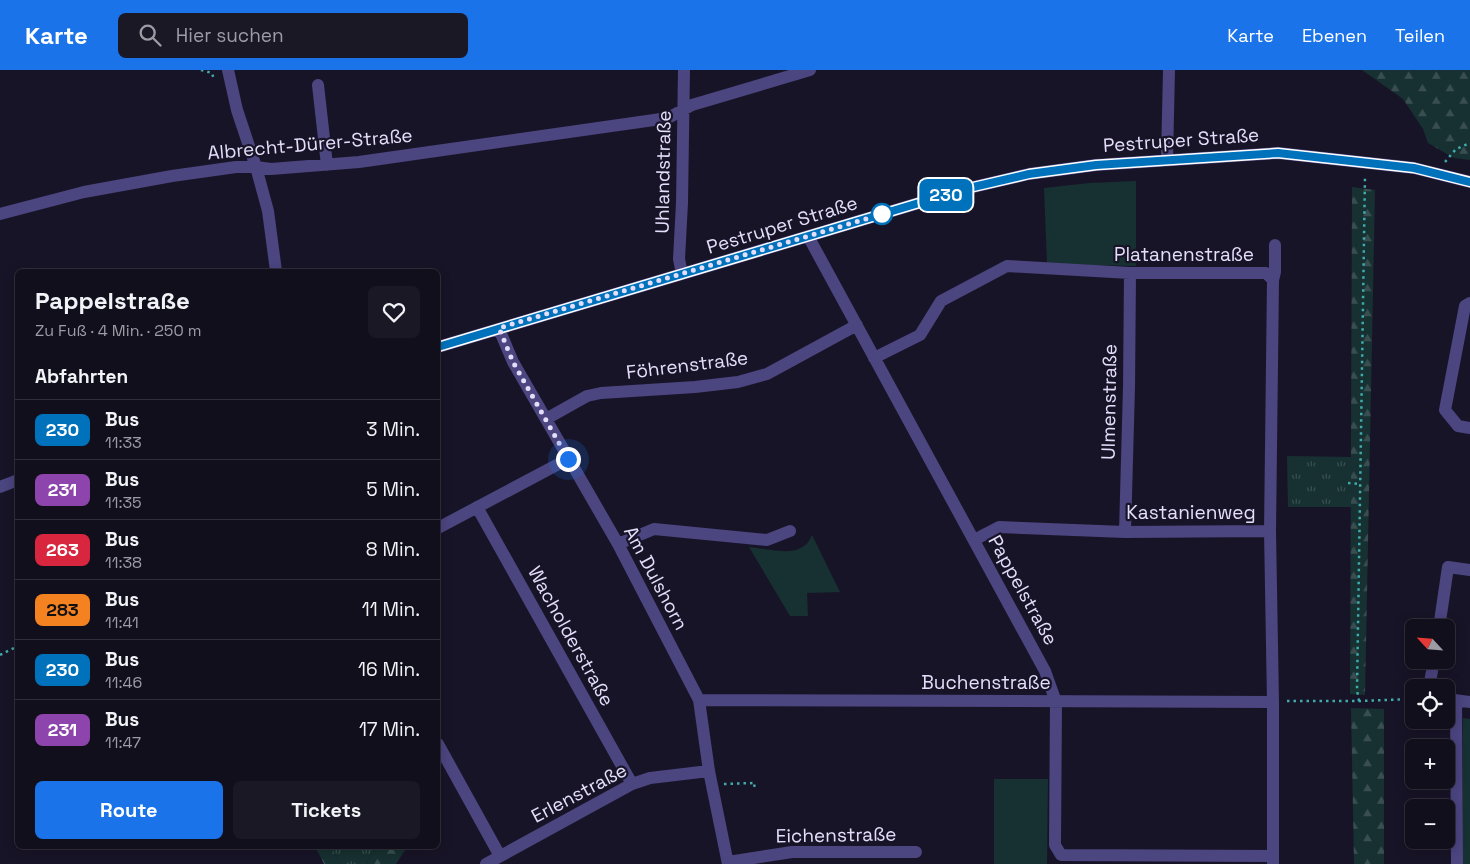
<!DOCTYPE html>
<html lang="de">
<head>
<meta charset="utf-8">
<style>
  :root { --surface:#120f1d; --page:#1b1826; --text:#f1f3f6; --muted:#9c9ca4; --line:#312f3b; --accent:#1a73e8 }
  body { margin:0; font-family:"Space Grotesk",sans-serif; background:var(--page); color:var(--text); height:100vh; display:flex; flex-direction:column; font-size:19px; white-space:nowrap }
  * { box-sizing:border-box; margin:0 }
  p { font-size:16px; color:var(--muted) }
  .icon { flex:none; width:28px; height:28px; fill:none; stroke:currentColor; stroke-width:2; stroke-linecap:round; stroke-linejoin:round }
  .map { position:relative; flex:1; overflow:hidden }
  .side { position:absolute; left:15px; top:199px; width:425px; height:580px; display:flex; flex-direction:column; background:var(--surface); border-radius:8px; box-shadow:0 2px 12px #0003,0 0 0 1px var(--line) }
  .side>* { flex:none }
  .badge { padding:0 10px; border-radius:8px; font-size:18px; line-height:32px }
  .needle { width:32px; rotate:296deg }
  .tools { position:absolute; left:1405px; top:549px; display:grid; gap:10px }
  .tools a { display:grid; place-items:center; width:50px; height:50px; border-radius:8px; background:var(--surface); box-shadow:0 2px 12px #0003,0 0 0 1px var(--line); font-size:25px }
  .you { position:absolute; width:25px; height:25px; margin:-12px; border:4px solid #fff; border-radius:50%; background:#1a73e8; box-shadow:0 0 0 8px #1a73e833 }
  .map>.badge { position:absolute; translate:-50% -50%; box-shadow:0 0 0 2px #fff }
  h2 { padding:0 20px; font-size:19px; line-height:45px }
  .round { display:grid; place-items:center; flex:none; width:52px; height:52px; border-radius:8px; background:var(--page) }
  .summary { display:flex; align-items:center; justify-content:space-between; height:85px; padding:0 20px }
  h1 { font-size:24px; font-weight:700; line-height:38px }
  .cta { display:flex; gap:10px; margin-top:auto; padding:10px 20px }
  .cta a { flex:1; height:58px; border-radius:8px; background:var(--accent); color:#fff; font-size:20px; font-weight:700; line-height:58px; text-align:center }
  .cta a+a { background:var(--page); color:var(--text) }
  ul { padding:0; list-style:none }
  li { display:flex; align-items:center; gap:15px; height:60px; padding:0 20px; border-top:1px solid var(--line) }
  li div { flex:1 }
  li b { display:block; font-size:19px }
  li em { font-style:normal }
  li .badge { min-width:55px; font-weight:700; text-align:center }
  header { display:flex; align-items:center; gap:30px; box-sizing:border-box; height:70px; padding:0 25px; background:var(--accent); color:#fff }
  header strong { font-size:24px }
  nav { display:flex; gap:28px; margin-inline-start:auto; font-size:18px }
  .search { width:350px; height:45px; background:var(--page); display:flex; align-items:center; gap:12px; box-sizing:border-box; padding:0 18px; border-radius:8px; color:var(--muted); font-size:19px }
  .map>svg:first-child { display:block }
  .grass { fill:#173031 }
  .forest { fill:url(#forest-firs) }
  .park { fill:url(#park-tufts) }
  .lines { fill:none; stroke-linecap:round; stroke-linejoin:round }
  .path { stroke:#40abad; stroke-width:2.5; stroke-dasharray:2.5 4; stroke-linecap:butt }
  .minor { stroke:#4b4580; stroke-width:12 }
  .line-casing { stroke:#fff; stroke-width:11 }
  .line { stroke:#0072bc; stroke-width:8 }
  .walk { stroke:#e4defb; stroke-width:5; stroke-dasharray:0 9 }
  .stop-dot { fill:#fff; stroke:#0072bc; stroke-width:2.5 }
  .labels { text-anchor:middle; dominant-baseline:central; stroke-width:4.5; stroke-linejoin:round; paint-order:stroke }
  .street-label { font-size:19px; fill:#e4defb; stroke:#181427 }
</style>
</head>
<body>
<header>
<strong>Karte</strong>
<div class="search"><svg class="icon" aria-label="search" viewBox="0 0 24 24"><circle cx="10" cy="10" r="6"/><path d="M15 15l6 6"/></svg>Hier suchen</div>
<nav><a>Karte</a><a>Ebenen</a><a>Teilen</a></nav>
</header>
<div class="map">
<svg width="1470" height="794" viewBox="0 0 1470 794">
  <defs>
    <pattern id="forest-firs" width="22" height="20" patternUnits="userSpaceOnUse" patternTransform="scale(1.25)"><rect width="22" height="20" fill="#173031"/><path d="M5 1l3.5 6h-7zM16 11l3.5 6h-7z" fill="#394e50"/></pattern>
    <pattern id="park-tufts" width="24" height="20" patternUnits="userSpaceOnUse" patternTransform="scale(1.25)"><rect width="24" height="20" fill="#173031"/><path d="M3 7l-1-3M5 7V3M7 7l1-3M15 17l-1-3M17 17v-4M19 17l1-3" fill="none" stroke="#394e50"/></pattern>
  </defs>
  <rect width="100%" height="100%" fill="#181427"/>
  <!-- grass -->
  <path class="grass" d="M 1136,111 L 1136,196 L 1047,194 L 1044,118 L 1089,113 Z
    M 812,465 L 840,522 L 807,523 L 808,546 L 790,546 L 749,477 C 770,479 803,490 812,465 Z
    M 1463,648 L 1470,649 L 1470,794 L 1463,794 Z
    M 994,709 L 1048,709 L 1047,794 L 994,794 Z"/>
  <!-- forest -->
  <path class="forest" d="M 1362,0 L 1470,0 L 1470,90 L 1454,88 L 1428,73 L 1423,59 L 1403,29 Z
    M 1352,117 L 1375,120 L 1365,625 L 1350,624 Z
    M 1351,638 L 1384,639 L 1384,794 L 1354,794 Z
    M 315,776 L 330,776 L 340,794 L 324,794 Z
    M 378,776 L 407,776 L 407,777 L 396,794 L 368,794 L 367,791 Z"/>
  <!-- park -->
  <path class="park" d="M 1287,386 L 1351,387 L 1351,437 L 1288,437 Z
    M 330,776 L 378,776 L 367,791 L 368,794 L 340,794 Z"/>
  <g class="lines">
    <!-- path -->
    <path class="path" d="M 201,0 L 212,3 L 214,10
      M 1445,92 L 1456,79 L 1470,73
      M 1348,413 L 1359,414
      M 0,585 L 18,576
      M 1287,631 L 1359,631 L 1414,629
      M 1359,631 L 1357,620 L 1365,105
      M 724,714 L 755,713 L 754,717"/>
    <!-- minor -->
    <path class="minor" d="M 228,0 L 237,40 L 256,97 L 268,141 L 276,201
      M 318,15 L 327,95
      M 1167,89 L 1169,0
      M 0,144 L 84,122 L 172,106 L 236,97 L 256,97 L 271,99 L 359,92 L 668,48 L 692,35 L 810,0
      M 808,166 L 1045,601 L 1056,632 L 1055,775 L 1061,785 L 1273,786
      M 682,204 L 679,189 L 682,133 L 684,0
      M 1273,210 L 1275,202 L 1275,175
      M 1470,233 L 1465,236 L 1445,340 L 1458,356 L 1470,358
      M 499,259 L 513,292 L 618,474 L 699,630 L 709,701 L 728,794
      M 438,277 L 969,118 L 1029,104 L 1096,95 L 1278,83 L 1414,98 L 1470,112
      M 874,288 L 920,265 L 941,231 L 1007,196 L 1130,203 L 1266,203 L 1273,210 L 1270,461
      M 546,349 L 587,326 L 601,323 L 695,317 L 738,312 L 767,304 L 857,255
      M 0,417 L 18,410
      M 477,437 L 632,714
      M 438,458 L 568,389
      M 1125,462 L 1129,317 L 1130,203
      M 974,470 L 999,457 L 1125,462 L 1270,461 L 1273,632 L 1273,794
      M 618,474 L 654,459 L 767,470 L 790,461
      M 1439,558 L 1448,497 L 1470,500
      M 1429,618 L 1434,590
      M 1446,629 L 1470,632
      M 699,630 L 1273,632
      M 1456,630 L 1457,794
      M 438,674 L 500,786
      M 728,792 L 792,782 L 916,782
      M 486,794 L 632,714 L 650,708 L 709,701"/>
  </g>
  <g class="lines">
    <defs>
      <path id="line" d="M 438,277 L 969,118 L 1029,104 L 1096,95 L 1278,83 L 1414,98 L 1470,112"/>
    </defs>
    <!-- line casing -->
    <use href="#line" class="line-casing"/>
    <!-- line -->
    <use href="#line" class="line"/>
    <!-- walk -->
    <path class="walk" d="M 568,389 L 513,292 L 499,258 L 886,143 L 882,144"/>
  </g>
  <!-- markers -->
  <circle class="stop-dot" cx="882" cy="144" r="10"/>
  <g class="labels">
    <!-- street labels -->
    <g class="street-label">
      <text transform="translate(1181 70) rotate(-4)">Pestruper Straße</text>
      <text transform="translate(310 74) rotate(-5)">Albrecht-Dürer-Straße</text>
      <text transform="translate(663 102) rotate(-89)">Uhlandstraße</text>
      <text transform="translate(782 155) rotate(-17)">Pestruper Straße</text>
      <text x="1184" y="184">Platanenstraße</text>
      <text transform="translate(687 295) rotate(-7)">Föhrenstraße</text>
      <text transform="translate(1109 332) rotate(-89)">Ulmenstraße</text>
      <text x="1191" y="442">Kastanienweg</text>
      <text transform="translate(656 508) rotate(62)">Am Dulshorn</text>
      <text transform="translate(1023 520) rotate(61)">Pappelstraße</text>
      <text transform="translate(571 566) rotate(61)">Wacholderstraße</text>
      <text x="986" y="612">Buchenstraße</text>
      <text transform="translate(579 723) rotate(-28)">Erlenstraße</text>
      <text transform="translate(836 765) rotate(-1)">Eichenstraße</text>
    </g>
  </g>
</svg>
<div class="tools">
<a><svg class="needle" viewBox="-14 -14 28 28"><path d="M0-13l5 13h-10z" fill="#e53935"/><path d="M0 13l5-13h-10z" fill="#9c9ca4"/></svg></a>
<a><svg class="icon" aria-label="locate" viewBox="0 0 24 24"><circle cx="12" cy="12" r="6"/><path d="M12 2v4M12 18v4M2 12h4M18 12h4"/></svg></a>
<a>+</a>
<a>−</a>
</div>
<div class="you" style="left:568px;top:389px"></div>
<b class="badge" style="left:946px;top:125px;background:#0072bc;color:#fff">230</b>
<section class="side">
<div class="summary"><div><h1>Pappelstraße</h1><p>Zu Fuß · 4 Min. · 250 m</p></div><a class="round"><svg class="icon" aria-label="heart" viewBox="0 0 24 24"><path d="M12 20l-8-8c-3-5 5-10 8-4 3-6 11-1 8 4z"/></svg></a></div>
<h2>Abfahrten</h2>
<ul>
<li><span class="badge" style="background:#0072bc;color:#fff">230</span><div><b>Bus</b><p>11:33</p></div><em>3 Min.</em></li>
<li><span class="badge" style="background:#8e44ad;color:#fff">231</span><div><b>Bus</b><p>11:35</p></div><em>5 Min.</em></li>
<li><span class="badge" style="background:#d7263d;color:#fff">263</span><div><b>Bus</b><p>11:38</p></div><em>8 Min.</em></li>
<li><span class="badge" style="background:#f58220;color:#111">283</span><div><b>Bus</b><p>11:41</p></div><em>11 Min.</em></li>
<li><span class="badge" style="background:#0072bc;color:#fff">230</span><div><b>Bus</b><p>11:46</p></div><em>16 Min.</em></li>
<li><span class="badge" style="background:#8e44ad;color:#fff">231</span><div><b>Bus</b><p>11:47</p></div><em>17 Min.</em></li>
</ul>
<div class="cta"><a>Route</a><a>Tickets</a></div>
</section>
</div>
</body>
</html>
